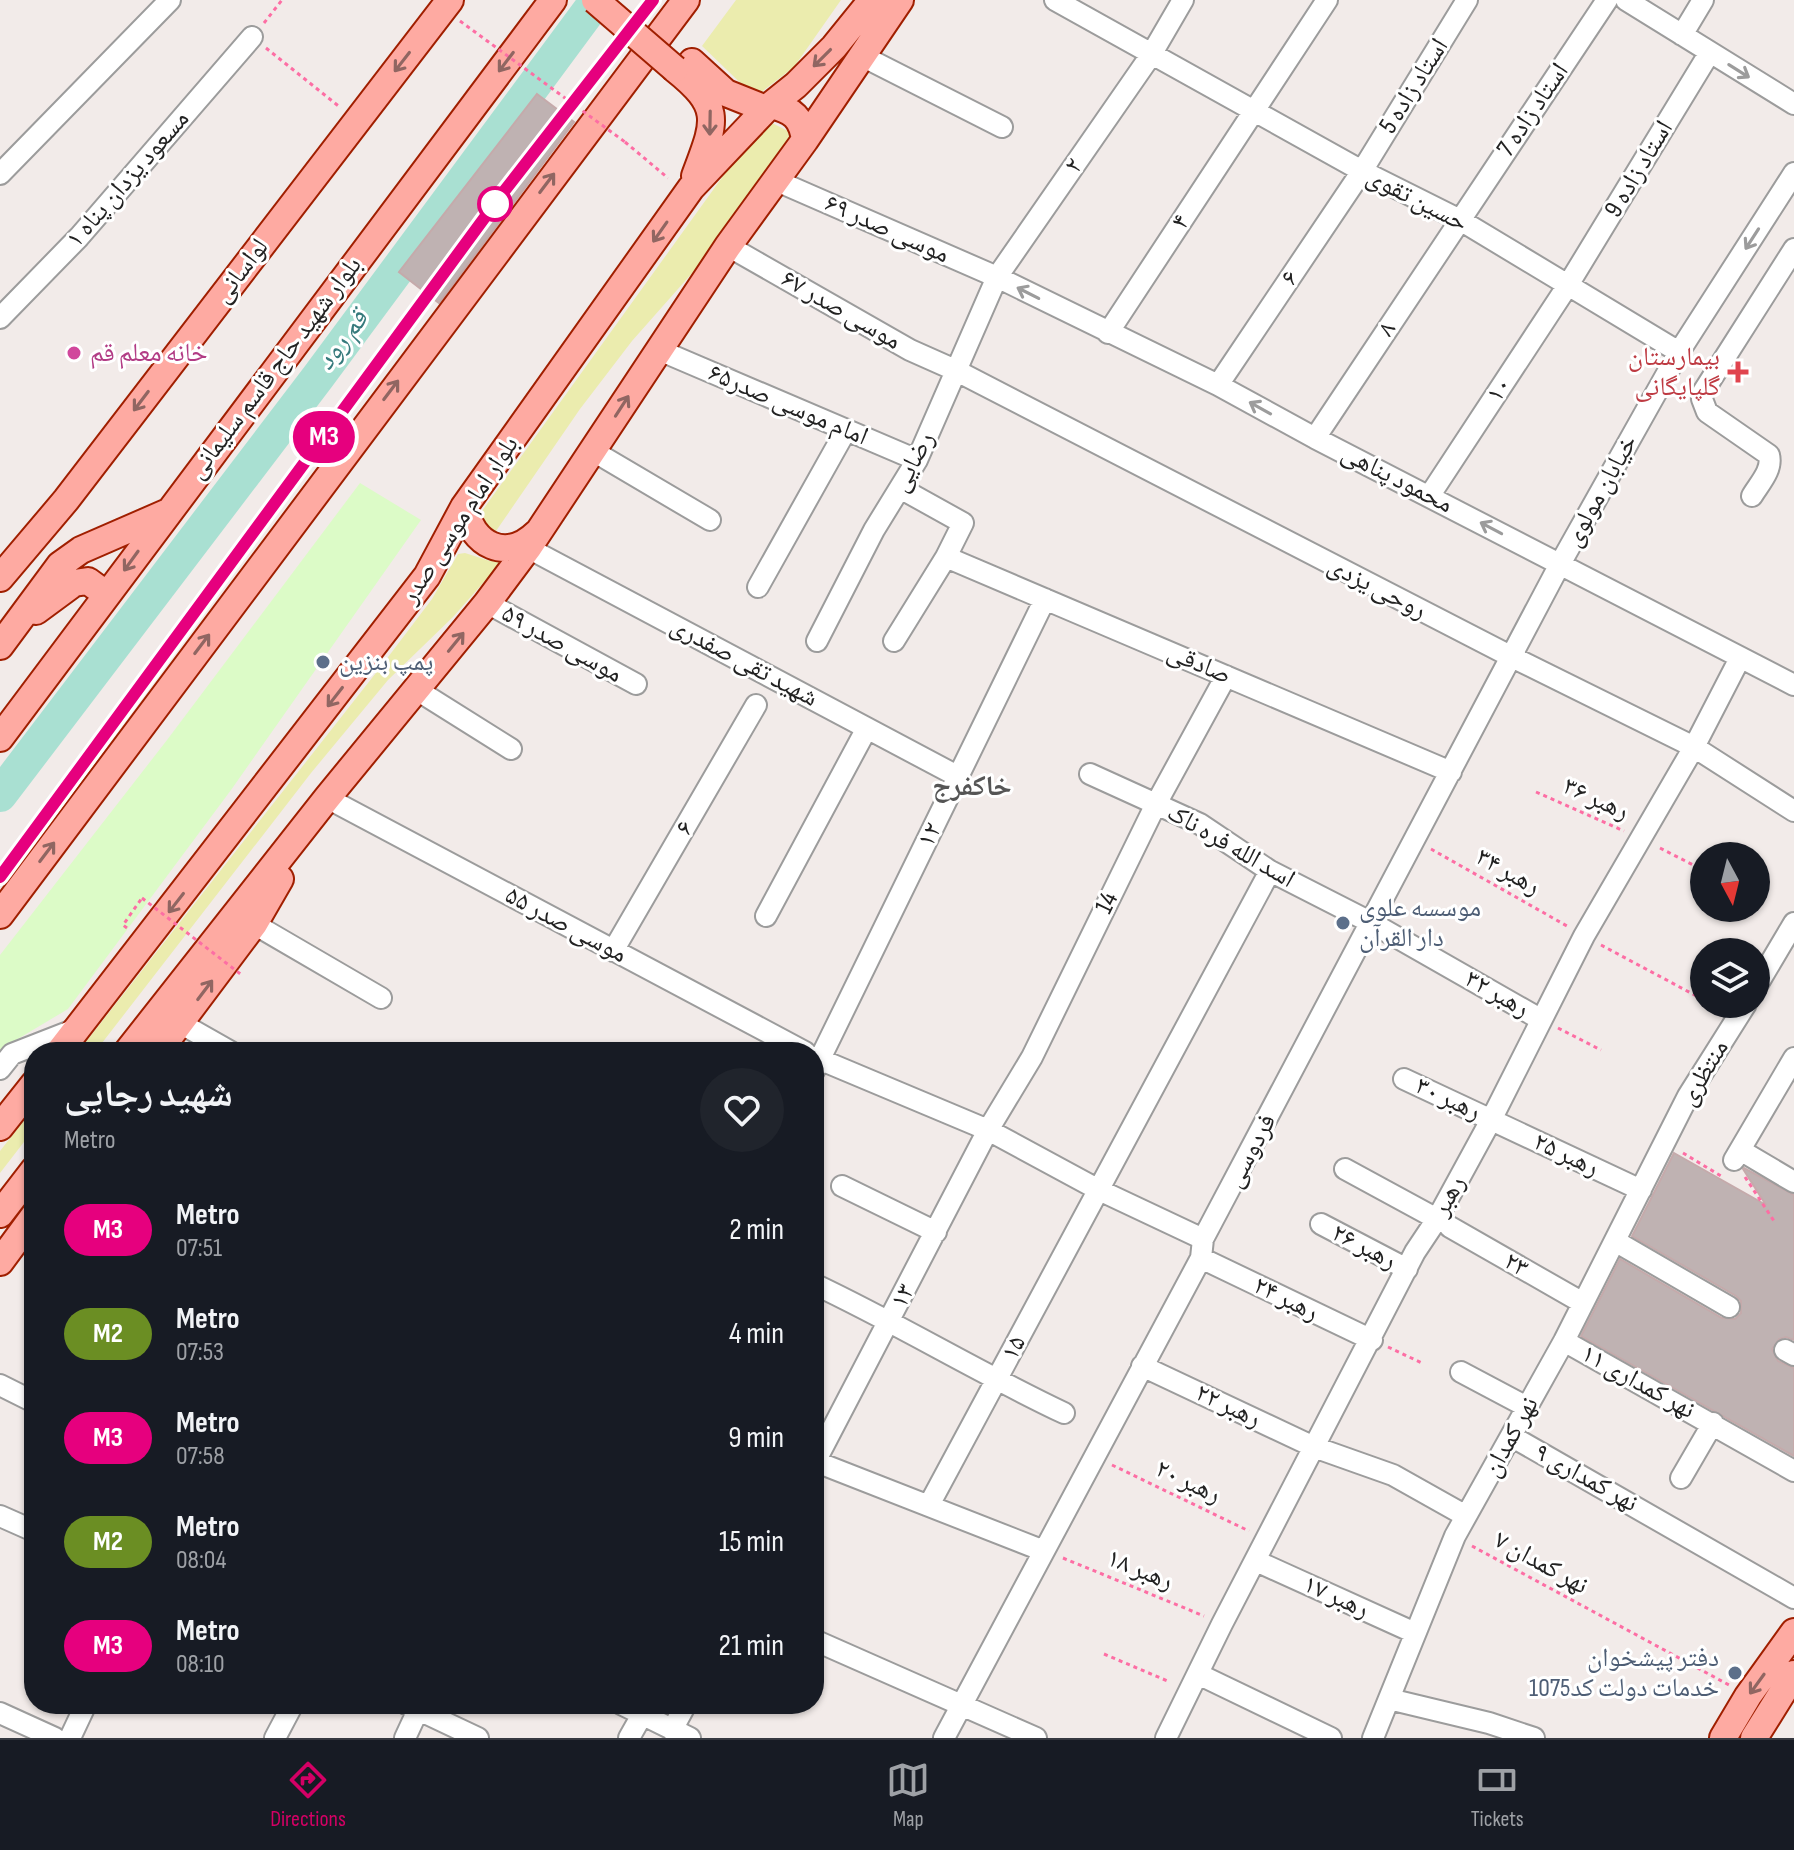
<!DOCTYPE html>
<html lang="en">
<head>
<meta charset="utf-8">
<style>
  :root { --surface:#171b24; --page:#20242c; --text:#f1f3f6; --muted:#9ea1a6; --line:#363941; --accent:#d40065 }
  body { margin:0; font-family:"Sofia Sans Condensed","Noto Naskh Arabic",sans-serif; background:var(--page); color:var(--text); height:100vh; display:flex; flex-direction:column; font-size:30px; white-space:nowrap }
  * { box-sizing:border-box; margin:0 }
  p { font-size:26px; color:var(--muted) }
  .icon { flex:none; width:44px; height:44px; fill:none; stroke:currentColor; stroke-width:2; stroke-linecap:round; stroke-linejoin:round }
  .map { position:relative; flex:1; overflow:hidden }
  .side { position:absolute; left:24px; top:1042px; width:800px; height:672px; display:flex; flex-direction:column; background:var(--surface); border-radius:32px; box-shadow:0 2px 6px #0004 }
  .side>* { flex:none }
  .badge { padding:0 16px; border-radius:26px; font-size:28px; line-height:52px }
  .needle { width:52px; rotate:173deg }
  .tools { position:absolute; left:1690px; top:842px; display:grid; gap:16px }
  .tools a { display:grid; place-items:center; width:80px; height:80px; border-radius:50%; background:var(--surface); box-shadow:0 2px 6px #0004; font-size:40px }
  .map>.badge { position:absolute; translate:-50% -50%; box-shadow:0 0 0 4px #fff }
  .round { display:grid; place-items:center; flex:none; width:84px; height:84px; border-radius:42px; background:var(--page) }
  .head { display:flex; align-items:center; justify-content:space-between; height:136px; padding:0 40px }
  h1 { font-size:38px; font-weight:800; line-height:60px }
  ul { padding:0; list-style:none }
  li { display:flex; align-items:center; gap:24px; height:104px; padding:0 40px }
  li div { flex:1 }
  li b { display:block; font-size:30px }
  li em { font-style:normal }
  li .badge { min-width:88px; font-weight:700; text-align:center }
  .dock { display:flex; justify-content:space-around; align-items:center; height:112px; border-top:2px solid var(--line); background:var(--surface); font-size:22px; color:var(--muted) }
  .dock a { display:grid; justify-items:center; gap:4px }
  .dock .selected { color:var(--accent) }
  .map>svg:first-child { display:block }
  .grass { fill:#ebecae }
  .park { fill:#dcfbc7 }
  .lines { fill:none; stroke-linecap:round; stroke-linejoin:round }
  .river { stroke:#a9e0d2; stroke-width:34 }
  .building { fill:#bfb2b2; stroke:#c5aaab; stroke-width:2 }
  .minor-casing { stroke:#9c9c9c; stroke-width:24 }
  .major-casing { stroke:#a01f00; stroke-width:30 }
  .path { stroke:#fd6ea4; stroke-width:3; stroke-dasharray:4 4; stroke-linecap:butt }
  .minor { stroke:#fff; stroke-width:20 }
  .major { stroke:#feaaa2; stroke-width:26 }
  .rail-casing { stroke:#707070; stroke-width:9 }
  .rail { stroke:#fff; stroke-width:6; stroke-dasharray:18; stroke-linecap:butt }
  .major-bridge-casing { stroke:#a01f00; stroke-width:30; stroke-linecap:butt }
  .path-bridge { stroke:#fd6ea4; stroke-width:3; stroke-dasharray:4 4; stroke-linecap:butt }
  .major-bridge { stroke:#feaaa2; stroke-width:26 }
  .oneway { stroke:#906662 }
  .oneway2 { stroke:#9c9c9c }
  .line-casing { stroke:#fff; stroke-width:18 }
  .line { stroke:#e6007e; stroke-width:12 }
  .stop-dot { fill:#fff; stroke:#e6007e; stroke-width:4 }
  .hotel-dot { fill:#d1479c; stroke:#fff; stroke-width:3 }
  .health-dot { fill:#e0444e; stroke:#fff; stroke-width:3 }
  .service-dot { fill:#5c6f8a; stroke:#fff; stroke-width:3 }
  .labels { text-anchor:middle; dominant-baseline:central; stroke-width:6; stroke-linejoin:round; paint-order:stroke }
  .street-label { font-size:26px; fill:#222; stroke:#fff }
  .hotel-label { font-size:26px; fill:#b23c85; stroke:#fff; text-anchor:start }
  .health-label { font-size:26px; fill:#be3a42; stroke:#fff; text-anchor:end }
  .service-label { font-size:26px; fill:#4e5e75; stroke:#fff; text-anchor:start }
  .water-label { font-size:28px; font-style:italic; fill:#367a7c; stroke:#fff }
  .neighbourhood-label { font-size:28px; font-weight:bold; fill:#555; stroke:#fff }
</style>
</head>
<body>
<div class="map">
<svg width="1794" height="1738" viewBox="0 0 1794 1738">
  <rect width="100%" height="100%" fill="#f2ebe9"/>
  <!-- grass -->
  <path class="grass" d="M 736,0 L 841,0 L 794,67 L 755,97 L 702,46 Z
    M 772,123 L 788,131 L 790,141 L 716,246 L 632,341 L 580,409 L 496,531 L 490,531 L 484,524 L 482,511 L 731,165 Z
    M 465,553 L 490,561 L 505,558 L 453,617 L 388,680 L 311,773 L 95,1052 L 78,1052 L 379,669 L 432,599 L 458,554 Z
    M 34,1108 L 34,1129 L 0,1173 L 0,1151 Z"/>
  <!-- park -->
  <path class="park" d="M 360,483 L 421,520 L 231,790 L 68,1009 L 6,1046 L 0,1052 L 0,955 L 167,740 Z"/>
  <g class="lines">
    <!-- river -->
    <path class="river" d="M 0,795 L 318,377 L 597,0"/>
  </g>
  <!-- building -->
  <path class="building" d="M 537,94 L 574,122 L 439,303 L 399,272 Z
    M 1674,1153 L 1766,1205 L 1743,1169 L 1744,1168 L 1794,1195 L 1794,1340 L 1786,1337 L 1779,1339 L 1772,1349 L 1778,1361 L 1794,1368 L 1794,1456 L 1581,1336 L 1620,1259 L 1722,1318 L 1735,1319 L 1741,1313 L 1741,1301 L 1736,1296 L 1632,1236 Z"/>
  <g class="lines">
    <defs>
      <path id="minor" d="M 1055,0 L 1362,171 L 1460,220 L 1679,352
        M 1626,0 L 1794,104
        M 1682,35 L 1703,0
        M 862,56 L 1002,127
        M 0,174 L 170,0
        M 777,181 L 997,277 L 1218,385 L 1315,438 L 1794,685
        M 728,246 L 910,350 L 955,370 L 1512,657 L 1694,747 L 1794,811
        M 0,318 L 79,237 L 252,37
        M 1108,333 L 1327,0
        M 659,350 L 917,460
        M 1218,385 L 1362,171 L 1467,0
        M 1315,438 L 1607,0
        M 593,451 L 710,520
        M 1430,495 L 1568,285 L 1710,52
        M 1752,496 C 1759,484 1773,470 1769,455 L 1707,412 L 1702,399 L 1703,392 L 1794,249
        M 528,548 L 959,777
        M 946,557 L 1451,772
        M 758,587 L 846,430
        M 487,603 L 636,684
        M 817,641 L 874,530 L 917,460 L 997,277 L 1151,55 L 1183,0
        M 894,641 L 946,557 L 963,523 L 900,488
        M 417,690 L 511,749
        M 1090,774 L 1200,824 L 1270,871 L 1370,922 L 1540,1019
        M 327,798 L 805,1052
        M 766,916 L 867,728
        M 254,924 L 381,998
        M 613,951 L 756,705
        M 1756,987 L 1794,923
        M 180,1023 L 231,1052
        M 814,1057 L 988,1130 L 1099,1190 L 1203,1239
        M 0,1069 L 12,1054 L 76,1029
        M 814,1071 L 1045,599
        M 1404,1079 L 1641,1190
        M 1740,1150 L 1794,1182
        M 1734,1160 L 1794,1058
        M 1345,1169 L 1437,1219
        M 842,1186 L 936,1232
        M 1321,1224 L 1407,1269
        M 1450,1227 L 1583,1303
        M 1615,1241 L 1729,1307
        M 1201,1258 L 1372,1340
        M 814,1284 C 899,1324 979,1373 1064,1413
        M 1564,1341 L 1794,1471
        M 1785,1350 L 1794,1355
        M 1142,1366 L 1314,1447 L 1393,1475 L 1466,1516
        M 1461,1372 L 1527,1407
        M 0,1385 L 34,1402
        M 1511,1436 L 1794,1598
        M 814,1461 L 1044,1551
        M 814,1464 L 988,1130 L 1032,1057 L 1156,804 L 1226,676
        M 1681,1478 L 1713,1423
        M 929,1505 L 1270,871
        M 0,1516 L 34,1531
        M 1256,1561 L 1415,1633
        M 814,1640 L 1036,1738
        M 1198,1674 L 1331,1738
        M 1389,1699 L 1489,1723 L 1534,1738
        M 406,1704 L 478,1738
        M 621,1704 L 690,1738
        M 0,1713 L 55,1738
        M 672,1730 L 686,1704
        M 70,1738 L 86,1704
        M 275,1738 L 293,1704
        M 405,1738 L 418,1710
        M 629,1738 L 642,1715
        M 944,1738 L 1201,1258 L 1203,1239 L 1560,564 L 1679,352 L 1794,173
        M 1166,1738 L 1222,1624 L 1415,1252 L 1437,1219 L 1491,1120 L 1584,936 L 1694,747 L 1740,658
        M 1373,1738 L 1455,1536 L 1564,1341 L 1688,1096 L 1746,1004"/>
      <path id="major" d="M 692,62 L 726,93 L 766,109
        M 675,69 C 724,108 715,122 695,176
        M 771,105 C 793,110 802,118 805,140
        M 464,507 C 472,545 506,563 537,533
        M 0,578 L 66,500 L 450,0
        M 36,611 L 74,583 L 88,581 L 107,595
        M 0,646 L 60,565 L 81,550 L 166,513
        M 0,738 L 553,0
        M 0,915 L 686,0
        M 59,1052 L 427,576 L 464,507 L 691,188 L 766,109 L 796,85 L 834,47 L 872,0
        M 127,1052 L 327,798 L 487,603 L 528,548 L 728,246 L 805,140 L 900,0
        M 158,1052 L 254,924 L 280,879
        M 0,1127 L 34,1084
        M 0,1214 L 34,1170
        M 0,1262 L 34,1216
        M 1723,1738 L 1748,1696 L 1794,1632
        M 1754,1738 L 1794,1674"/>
    </defs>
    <!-- minor casing -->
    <use href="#minor" class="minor-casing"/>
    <!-- major casing -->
    <use href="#major" class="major-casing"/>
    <!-- path -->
    <path class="path" d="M 264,23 L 282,0
      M 266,48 L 341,108
      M 625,142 L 668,178
      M 1536,792 L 1624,831
      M 1660,848 L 1701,869
      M 1431,849 L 1567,926
      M 127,928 L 123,925 L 142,898
      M 1601,945 L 1704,1000
      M 1712,1004 L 1720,1009
      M 1558,1028 L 1601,1050
      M 1683,1153 L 1721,1176
      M 1745,1177 L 1774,1221
      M 1388,1347 L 1424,1364
      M 1112,1465 L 1249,1531
      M 1472,1546 L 1729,1685
      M 1063,1558 L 1204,1616
      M 1104,1654 L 1170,1682"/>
    <!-- minor -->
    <use href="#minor" class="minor"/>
    <!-- major -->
    <use href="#major" class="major"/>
    <defs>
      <path id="rail" d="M 0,877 L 502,194 L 653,0"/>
    </defs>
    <!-- rail casing -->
    <use href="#rail" class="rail-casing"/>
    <!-- rail -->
    <use href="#rail" class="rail"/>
    <defs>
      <path id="major-bridge" d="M 595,0 L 675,69"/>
    </defs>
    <!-- major-bridge casing -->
    <use href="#major-bridge" class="major-bridge-casing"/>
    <!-- path-bridge -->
    <path class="path-bridge" d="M 460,21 L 625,142
      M 142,898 L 243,976"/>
    <!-- major-bridge -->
    <use href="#major-bridge" class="major-bridge"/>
  </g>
  <!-- one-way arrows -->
  <defs><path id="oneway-shaft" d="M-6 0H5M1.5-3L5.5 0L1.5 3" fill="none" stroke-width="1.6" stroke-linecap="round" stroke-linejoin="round" transform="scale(2)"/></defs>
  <g class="oneway">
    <use href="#oneway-shaft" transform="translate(822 58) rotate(135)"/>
    <use href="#oneway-shaft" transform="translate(402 62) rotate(128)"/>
    <use href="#oneway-shaft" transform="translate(506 62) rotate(127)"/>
    <use href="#oneway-shaft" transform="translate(710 123) rotate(91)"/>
    <use href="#oneway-shaft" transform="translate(547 183) rotate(-53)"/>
    <use href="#oneway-shaft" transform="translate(660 232) rotate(125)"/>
    <use href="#oneway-shaft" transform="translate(391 390) rotate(-53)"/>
    <use href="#oneway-shaft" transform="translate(141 401) rotate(127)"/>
    <use href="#oneway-shaft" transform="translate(622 406) rotate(-57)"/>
    <use href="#oneway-shaft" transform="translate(131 561) rotate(126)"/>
    <use href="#oneway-shaft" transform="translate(456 642) rotate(-51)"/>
    <use href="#oneway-shaft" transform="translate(202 644) rotate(-53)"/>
    <use href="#oneway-shaft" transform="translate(335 697) rotate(128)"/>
    <use href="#oneway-shaft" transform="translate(47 852) rotate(-53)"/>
    <use href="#oneway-shaft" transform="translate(176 903) rotate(128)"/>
    <use href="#oneway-shaft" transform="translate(205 990) rotate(-53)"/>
    <use href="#oneway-shaft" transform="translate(1757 1684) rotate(126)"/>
  </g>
  <g class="oneway2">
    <use href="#oneway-shaft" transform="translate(1739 71) rotate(32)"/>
    <use href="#oneway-shaft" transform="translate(1752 239) rotate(123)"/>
    <use href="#oneway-shaft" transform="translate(1028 293) rotate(-153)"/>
    <use href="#oneway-shaft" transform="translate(1260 408) rotate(-151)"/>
    <use href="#oneway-shaft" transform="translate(1491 528) rotate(-152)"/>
  </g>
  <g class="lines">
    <defs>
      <path id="line" d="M 0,877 L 502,194 L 653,0"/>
    </defs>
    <!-- line casing -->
    <use href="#line" class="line-casing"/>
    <!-- line -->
    <use href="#line" class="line"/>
  </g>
  <!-- markers -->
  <circle class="stop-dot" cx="495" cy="204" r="16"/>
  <circle class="hotel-dot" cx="74" cy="353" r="8"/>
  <path class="health-dot" d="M1734 360h8v8h8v8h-8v8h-8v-8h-8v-8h8z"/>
  <g class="service-dot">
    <circle cx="323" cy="662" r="8"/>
    <circle cx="1343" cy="923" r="8"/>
    <circle cx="1735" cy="1673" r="8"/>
  </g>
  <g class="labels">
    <!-- street labels -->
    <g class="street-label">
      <text transform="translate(1414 86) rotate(-58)">استاد زاده 5</text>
      <text transform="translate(1533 110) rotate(-56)">استاد زاده 7</text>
      <text transform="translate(1074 166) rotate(-55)">۲</text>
      <text transform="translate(1639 169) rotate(-59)">استاد زاده 9</text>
      <text transform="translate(128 179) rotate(-49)">۱ مسعود یزدان پناه</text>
      <text transform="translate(1417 200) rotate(27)">حسین تقوی</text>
      <text transform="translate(1181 222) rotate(-57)">۴</text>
      <text transform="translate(887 229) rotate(24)">موسی صدر ۶۹</text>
      <text transform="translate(241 271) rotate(-53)">لواسانی</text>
      <text transform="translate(1290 278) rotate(-56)">۶</text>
      <text transform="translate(841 310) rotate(30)">موسی صدر ۶۷</text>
      <text transform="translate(1387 329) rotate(-56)">۸</text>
      <text transform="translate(275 368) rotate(-53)">بلوار شهید حاج قاسم سلیمانی</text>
      <text transform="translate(1499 390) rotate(-57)">۱۰</text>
      <text transform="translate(788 405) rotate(23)">امام موسی صدر۶۵</text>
      <text transform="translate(913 462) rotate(-62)">رضایی</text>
      <text transform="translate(1397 479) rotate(27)">محمود پناهی</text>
      <text transform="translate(1601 491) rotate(-61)">خیابان مولوی</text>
      <text transform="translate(460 520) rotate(-57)">بلوار امام موسی صدر</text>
      <text transform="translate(1377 588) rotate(27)">روحی یزدی</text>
      <text transform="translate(562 644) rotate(29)">موسی صدر ۵۹</text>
      <text transform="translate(744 662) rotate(28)">شهید تقی صفدری</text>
      <text transform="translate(1199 664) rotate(23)">صادقی</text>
      <text transform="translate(1596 799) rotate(24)">رهبر ۳۶</text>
      <text transform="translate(685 828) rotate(-60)">۶</text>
      <text transform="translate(930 835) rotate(-64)">۱۲</text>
      <text transform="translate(1231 846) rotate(30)">اسد الله فره ناک</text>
      <text transform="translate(1508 872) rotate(29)">رهبر ۳۴</text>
      <text transform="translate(1107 903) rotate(-64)">14</text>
      <text transform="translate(566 925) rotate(28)">موسی صدر ۵۵</text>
      <text transform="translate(1497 994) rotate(29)">رهبر ۳۲</text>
      <text transform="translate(1704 1073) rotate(-59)">منتظری</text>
      <text transform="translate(1448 1099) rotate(25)">رهبر ۳۰</text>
      <text transform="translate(1251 1151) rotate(-62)">فردوسی</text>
      <text transform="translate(1566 1155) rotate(25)">رهبر ۲۵</text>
      <text transform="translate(1449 1196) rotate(-61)">رهبر</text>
      <text transform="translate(1364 1247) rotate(27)">رهبر ۲۶</text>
      <text transform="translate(1516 1265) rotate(30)">۲۳</text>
      <text transform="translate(903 1296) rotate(-63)">۱۳</text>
      <text transform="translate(1286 1299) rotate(26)">رهبر ۲۴</text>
      <text transform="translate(1014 1348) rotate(-62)">۱۵</text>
      <text transform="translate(1638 1382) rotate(29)">نهر کمداری ۱۱</text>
      <text transform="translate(1228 1406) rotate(25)">رهبر ۲۲</text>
      <text transform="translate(1511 1437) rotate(-61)">نهر کمدان</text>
      <text transform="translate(1586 1478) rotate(29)">نهر کمداری ۹</text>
      <text transform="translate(1188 1482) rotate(25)">رهبر ۲۰</text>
      <text transform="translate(1541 1563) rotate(29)">نهر کمدان ۷</text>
      <text transform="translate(1140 1570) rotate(22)">رهبر ۱۸</text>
      <text transform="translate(1336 1597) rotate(24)">رهبر ۱۷</text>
    </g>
    <!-- hotel labels -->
    <g class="hotel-label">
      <text x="90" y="353">خانه معلم قم</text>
    </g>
    <!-- health labels -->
    <g class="health-label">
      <text x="1720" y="357">بیمارستان<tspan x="1720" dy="30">گلپایگانی</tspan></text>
    </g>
    <!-- service labels -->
    <g class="service-label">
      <text x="339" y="662">پمپ بنزین</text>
      <text x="1359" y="908">موسسه علوی<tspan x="1359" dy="30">دار القرآن</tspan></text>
      <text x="1719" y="1658" text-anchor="end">دفتر پیشخوان<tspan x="1719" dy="30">خدمات دولت کد1075</tspan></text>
    </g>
    <!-- water labels -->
    <g class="water-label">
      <text transform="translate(342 340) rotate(-53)">قم رود</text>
    </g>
    <!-- neighbourhood labels -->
    <g class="neighbourhood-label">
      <text x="972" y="786">خاکفرج</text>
    </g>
  </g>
</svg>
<div class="tools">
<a><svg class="needle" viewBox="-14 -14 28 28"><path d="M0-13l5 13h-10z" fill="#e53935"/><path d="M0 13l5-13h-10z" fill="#9ea1a6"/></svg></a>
<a><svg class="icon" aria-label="layers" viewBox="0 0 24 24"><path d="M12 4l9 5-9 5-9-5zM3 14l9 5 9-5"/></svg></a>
</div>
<b class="badge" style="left:324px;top:437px;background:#e6007e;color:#fff">M3</b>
<section class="side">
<div class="head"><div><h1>شهید رجایی</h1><p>Metro</p></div><a class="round"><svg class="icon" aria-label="heart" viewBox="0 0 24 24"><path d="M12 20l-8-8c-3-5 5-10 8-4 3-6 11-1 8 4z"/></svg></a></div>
<ul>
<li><span class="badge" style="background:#e6007e;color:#fff">M3</span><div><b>Metro</b><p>07:51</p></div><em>2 min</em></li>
<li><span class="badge" style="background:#6b8e23;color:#fff">M2</span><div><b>Metro</b><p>07:53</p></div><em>4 min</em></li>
<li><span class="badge" style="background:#e6007e;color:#fff">M3</span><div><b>Metro</b><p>07:58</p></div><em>9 min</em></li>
<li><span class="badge" style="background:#6b8e23;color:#fff">M2</span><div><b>Metro</b><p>08:04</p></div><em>15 min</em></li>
<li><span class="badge" style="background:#e6007e;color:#fff">M3</span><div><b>Metro</b><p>08:10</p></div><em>21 min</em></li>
</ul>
</section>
</div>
<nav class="dock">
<a class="selected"><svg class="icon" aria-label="directions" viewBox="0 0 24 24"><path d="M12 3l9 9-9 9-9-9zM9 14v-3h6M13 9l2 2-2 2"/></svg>Directions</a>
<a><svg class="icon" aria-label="map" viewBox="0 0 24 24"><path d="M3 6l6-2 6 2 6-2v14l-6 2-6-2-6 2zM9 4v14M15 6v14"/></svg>Map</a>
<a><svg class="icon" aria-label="tickets" viewBox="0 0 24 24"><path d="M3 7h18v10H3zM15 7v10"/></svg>Tickets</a>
</nav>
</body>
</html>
